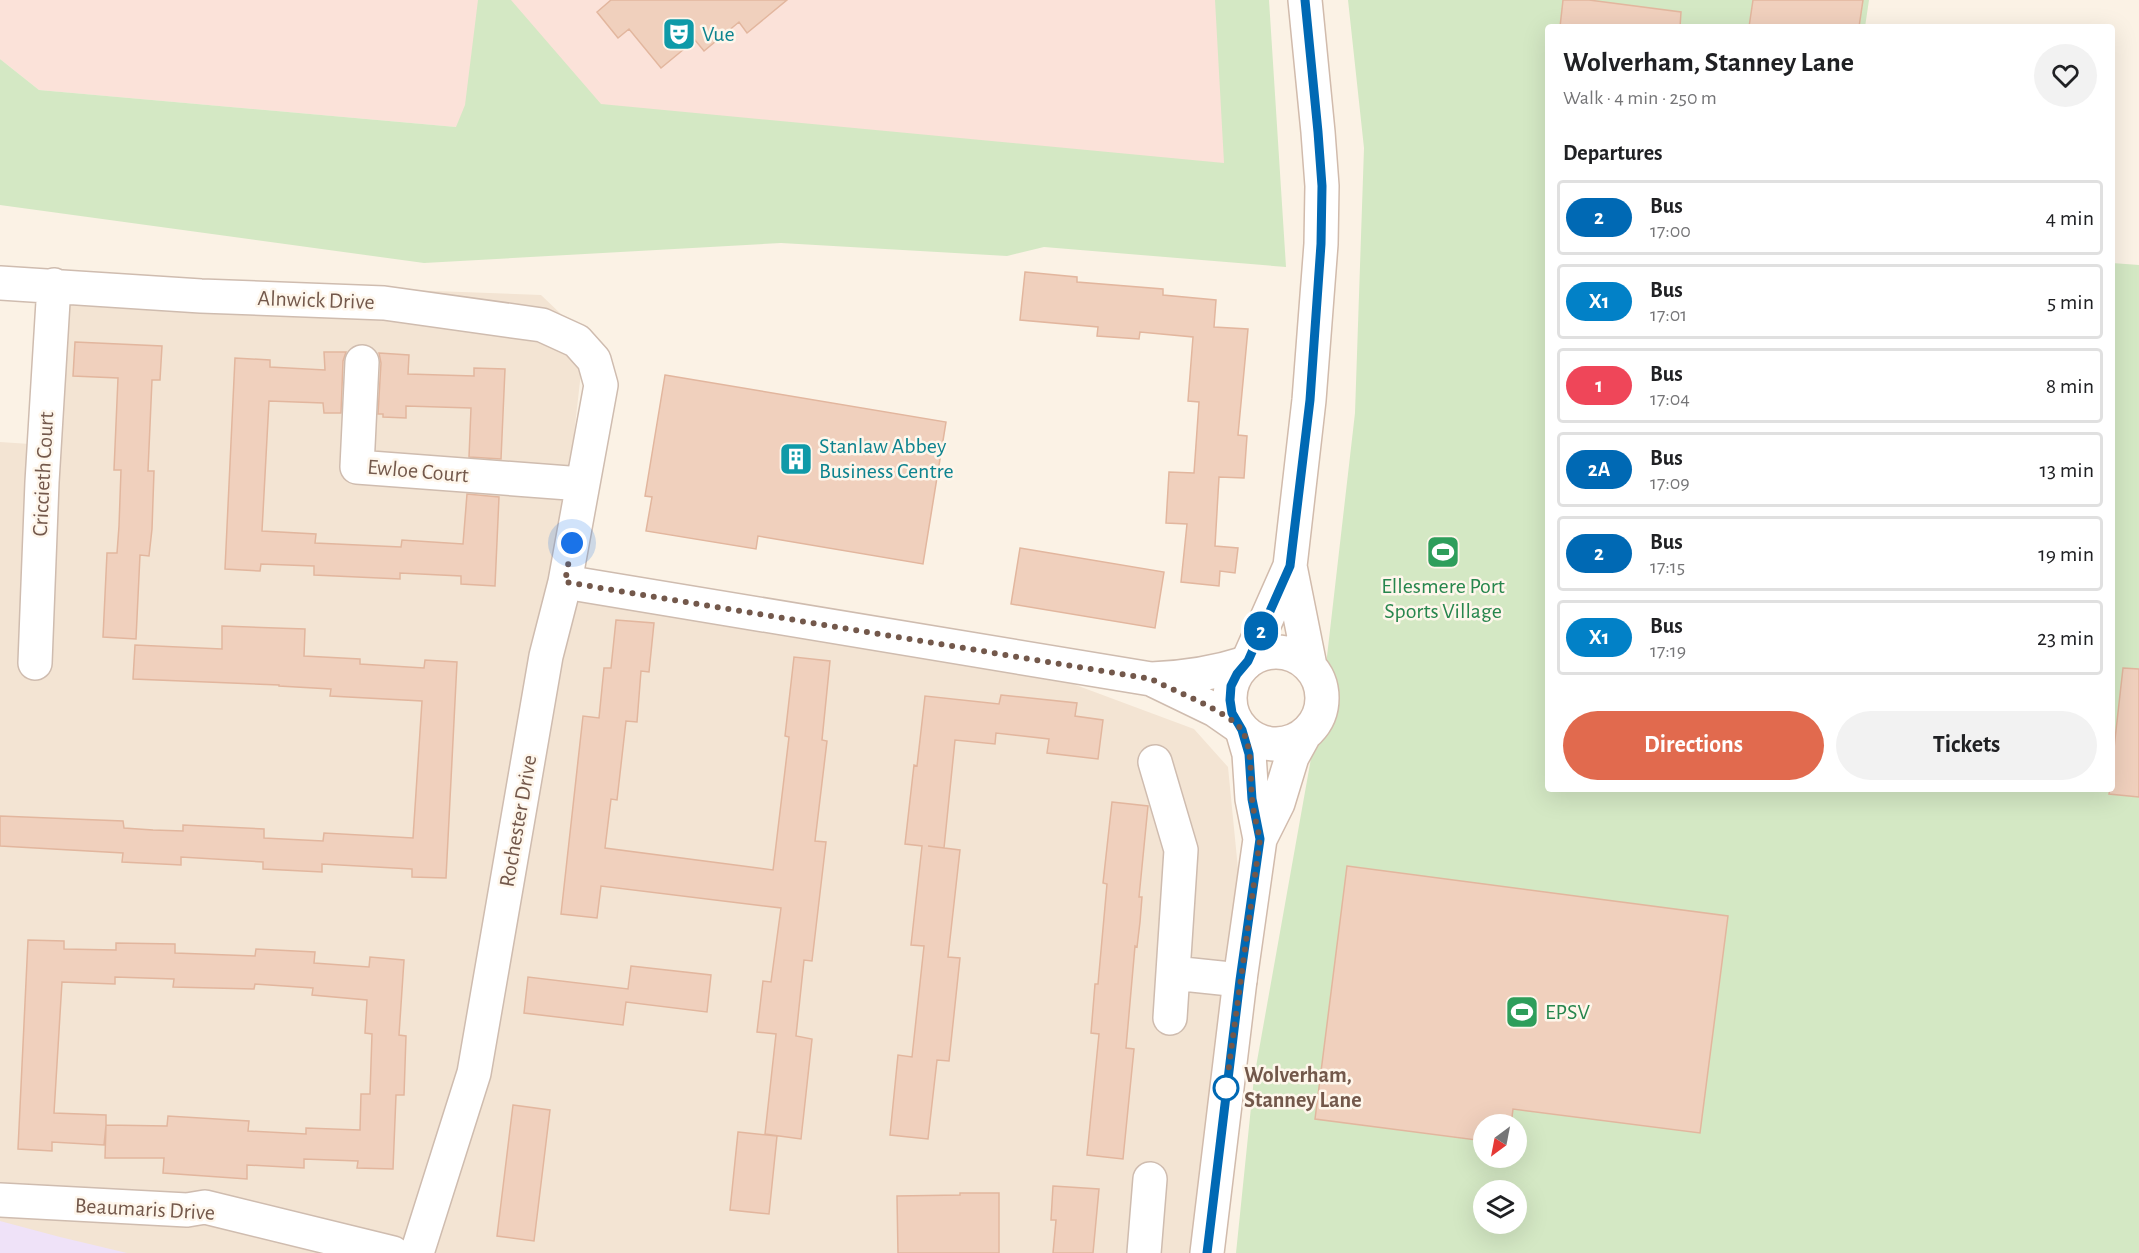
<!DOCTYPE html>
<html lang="en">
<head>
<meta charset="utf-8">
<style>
  :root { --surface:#fff; --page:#f2f2f2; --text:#202124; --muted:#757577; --line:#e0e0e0; --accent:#e16a4e }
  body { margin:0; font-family:"Alegreya Sans",sans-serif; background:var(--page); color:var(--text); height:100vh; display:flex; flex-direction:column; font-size:22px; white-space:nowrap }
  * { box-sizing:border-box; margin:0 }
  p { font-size:20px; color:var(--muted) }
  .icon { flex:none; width:33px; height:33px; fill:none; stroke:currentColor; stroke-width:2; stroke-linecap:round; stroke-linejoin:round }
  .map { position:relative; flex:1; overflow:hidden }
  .panel { position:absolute; left:1545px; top:24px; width:570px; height:768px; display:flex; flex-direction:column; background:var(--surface); border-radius:6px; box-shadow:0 6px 24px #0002 }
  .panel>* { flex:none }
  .badge { padding:0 12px; border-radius:20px; font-size:21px; line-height:39px }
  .needle { width:39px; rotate:212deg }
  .fabs { position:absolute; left:1473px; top:1114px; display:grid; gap:12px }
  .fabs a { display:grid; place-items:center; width:54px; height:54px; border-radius:50%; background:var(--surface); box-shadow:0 6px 24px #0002; font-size:30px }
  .you { position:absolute; width:30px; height:30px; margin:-15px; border:4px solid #fff; border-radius:50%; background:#1a73e8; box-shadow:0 0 0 9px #1a73e833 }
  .map>.badge { position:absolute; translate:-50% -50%; box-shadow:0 0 0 3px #fff }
  h2 { padding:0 18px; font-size:22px; line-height:54px }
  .round { display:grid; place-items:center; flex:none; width:63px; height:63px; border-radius:32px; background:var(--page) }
  .summary { display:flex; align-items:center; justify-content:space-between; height:102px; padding:0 18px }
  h1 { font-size:28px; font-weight:700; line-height:45px }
  .primary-button { display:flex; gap:12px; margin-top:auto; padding:12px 18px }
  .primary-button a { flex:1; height:69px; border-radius:36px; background:var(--accent); color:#fff; font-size:24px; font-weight:700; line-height:69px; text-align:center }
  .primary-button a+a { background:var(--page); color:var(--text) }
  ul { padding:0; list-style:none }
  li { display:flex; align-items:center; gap:18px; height:75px; margin:0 12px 9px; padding:0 6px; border:3px solid var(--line); border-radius:6px }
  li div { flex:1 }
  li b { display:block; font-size:22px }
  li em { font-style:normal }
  li .badge { min-width:66px; font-weight:700; text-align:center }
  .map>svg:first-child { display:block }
  .residential { fill:#f3e4d3 }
  .commercial { fill:#fbe2d9 }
  .education { fill:#efe2f8 }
  .green { fill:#d4e8c4; fill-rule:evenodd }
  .building { fill:#f0d0bd; stroke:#e2b69e; stroke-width:1.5; fill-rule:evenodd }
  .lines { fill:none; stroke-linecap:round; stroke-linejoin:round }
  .street-casing { stroke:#cfbcaf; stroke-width:36 }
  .secondary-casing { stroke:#d1bbac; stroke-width:36 }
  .street { stroke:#fff; stroke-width:33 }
  .secondary { stroke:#fff; stroke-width:33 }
  .line-casing { stroke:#fff; stroke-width:14 }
  .line { stroke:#0069b4; stroke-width:9 }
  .walk { stroke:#73584b; stroke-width:6; stroke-dasharray:0 10.8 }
  .stop-dot { fill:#fff; stroke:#0069b4; stroke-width:3 }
  .labels { text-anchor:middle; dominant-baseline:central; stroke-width:5; stroke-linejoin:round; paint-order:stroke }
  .culture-label { font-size:22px; fill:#0d838f; stroke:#fef6eb; text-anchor:start }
  .street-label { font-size:22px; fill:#73584b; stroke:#fef6eb }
  .leisure-label { font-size:22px; fill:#27864d; stroke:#fef6eb }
  .stop-label { font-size:22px; font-weight:bold; fill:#73584b; stroke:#fef6eb; text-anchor:start }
</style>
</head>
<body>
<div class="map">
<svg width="2139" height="1253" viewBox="0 0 2139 1253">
  <rect width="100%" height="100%" fill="#fbf2e5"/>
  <!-- residential -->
  <path class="residential" d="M 58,271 L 212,283 L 541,295 L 585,337 L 570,470 L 555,565 L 982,650 L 1194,729 L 1228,767 L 1238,869 L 1194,1253 L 0,1253 L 0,442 L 45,445 Z"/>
  <!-- commercial -->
  <path class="commercial" d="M 0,0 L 1251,0 L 1256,218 L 456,127 L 39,90 L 0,59 Z"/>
  <!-- education -->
  <path class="education" d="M 0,1221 L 60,1237 L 127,1253 L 0,1253 Z"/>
  <!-- green -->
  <path class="green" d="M 478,0 L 511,0 L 601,104 L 1224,163 L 1215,0 L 1269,0 L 1286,267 L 1044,247 L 1007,256 L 781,243 L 424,263 L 0,205 L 0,59 L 39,90 L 456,127 L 465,105 Z
    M 1348,0 L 1869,0 L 1865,27 L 1548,27 L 1548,789 L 2112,789 L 2112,263 L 2139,265 L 2139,1253 L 1236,1253 L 1254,1078 L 1323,691 L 1355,413 L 1364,148 ZM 1484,1125 L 1516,1125 L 1516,1158 L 1484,1158 ZM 1484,1191 L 1516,1191 L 1516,1224 L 1484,1224 Z"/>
  <!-- building -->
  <path class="building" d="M 611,0 L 787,0 L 747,33 L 739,22 L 704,51 L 695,40 L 661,68 L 629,29 L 618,38 L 597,12 Z
    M 1563,0 L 1589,0 L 1681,12 L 1680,27 L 1560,27 Z
    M 1753,0 L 1863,0 L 1859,27 L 1749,27 Z
    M 1025,272 L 1077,277 L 1077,282 L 1163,289 L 1163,295 L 1216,300 L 1214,327 L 1248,329 L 1238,435 L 1247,436 L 1244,478 L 1219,477 L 1215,546 L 1238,548 L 1235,573 L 1220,571 L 1219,586 L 1181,582 L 1187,524 L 1166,523 L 1169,472 L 1194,473 L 1199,402 L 1188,401 L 1193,337 L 1140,332 L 1139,339 L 1097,336 L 1098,327 L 1020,320 Z
    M 75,342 L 162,346 L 160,380 L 152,380 L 148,471 L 154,471 L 152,529 L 149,556 L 140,555 L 136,639 L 103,637 L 107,553 L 117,553 L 119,526 L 121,470 L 114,470 L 118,378 L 73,376 Z
    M 324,352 L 346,352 L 343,361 L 341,413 L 324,413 L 323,403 L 269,401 L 262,531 L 316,534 L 315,543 L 401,547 L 402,540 L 463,544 L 467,494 L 499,497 L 495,586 L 461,584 L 461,576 L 400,573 L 400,579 L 314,575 L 314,566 L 261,564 L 260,571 L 225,569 L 235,358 L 270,360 L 270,367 L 325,370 Z
    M 379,353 L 409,355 L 408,374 L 474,376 L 474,368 L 505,369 L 501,459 L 469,457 L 471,408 L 406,406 L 406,418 L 383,417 L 383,414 L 378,414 L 381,363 Z
    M 665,375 L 946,422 L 923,564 L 758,536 L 756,549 L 646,531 L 652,497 L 645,496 Z
    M 1020,548 L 1164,572 L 1155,628 L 1011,604 Z
    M 616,620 L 654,623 L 649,672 L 641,671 L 637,722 L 626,721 L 617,800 L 611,799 L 605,848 L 773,870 L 789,737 L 785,736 L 794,657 L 830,661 L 822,740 L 827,741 L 815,841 L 826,842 L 812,961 L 804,960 L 796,1036 L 812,1039 L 801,1139 L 765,1134 L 776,1034 L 757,1032 L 763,981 L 771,982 L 781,908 L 601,886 L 597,918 L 561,914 L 583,716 L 599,718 L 604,668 L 611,668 Z
    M 222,626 L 305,629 L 304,656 L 360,659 L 360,664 L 424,668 L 425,660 L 457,662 L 446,878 L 412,877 L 412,869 L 322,864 L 322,872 L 263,869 L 263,862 L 181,857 L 181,865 L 122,862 L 123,853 L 0,846 L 0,816 L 123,821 L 124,828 L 153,830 L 183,831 L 183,825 L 264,829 L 264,838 L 323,841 L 324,833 L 413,838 L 422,701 L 330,696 L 331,689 L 279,686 L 279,685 L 133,679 L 135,645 L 222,649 Z
    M 2123,668 L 2139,669 L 2139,797 L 2109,794 L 2110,789 L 2112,789 L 2112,766 Z
    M 1001,695 L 1077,703 L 1075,716 L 1103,720 L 1098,759 L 1047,753 L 1049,739 L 996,733 L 995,744 L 955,740 L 944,848 L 928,846 L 960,850 L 948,957 L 960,958 L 949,1061 L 937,1060 L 928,1139 L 890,1135 L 898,1055 L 912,1057 L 924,946 L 911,945 L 922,846 L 905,844 L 914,765 L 917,766 L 925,696 L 999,704 Z
    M 1112,802 L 1148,806 L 1139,897 L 1142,897 L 1140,922 L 1137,947 L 1135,946 L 1126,1048 L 1134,1049 L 1123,1159 L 1087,1155 L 1099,1034 L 1091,1033 L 1095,984 L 1098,984 L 1107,884 L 1103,883 Z
    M 1347,866 L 1728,916 L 1700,1133 L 1513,1109 L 1511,1125 L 1484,1125 L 1484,1141 L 1315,1119 Z
    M 28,940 L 64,941 L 64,949 L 116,950 L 116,943 L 175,944 L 175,953 L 255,956 L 256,949 L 315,952 L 314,963 L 369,967 L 370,957 L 404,960 L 399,1035 L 406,1036 L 404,1095 L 396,1095 L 393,1169 L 357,1168 L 358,1161 L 304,1159 L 304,1168 L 247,1165 L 247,1179 L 163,1173 L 164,1158 L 105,1158 L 106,1125 L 104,1145 L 52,1142 L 52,1151 L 18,1149 ZM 115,977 L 174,979 L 173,987 L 254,989 L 255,984 L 313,988 L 312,995 L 367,1000 L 365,1033 L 372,1034 L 370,1094 L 361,1094 L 360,1130 L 306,1128 L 306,1134 L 248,1131 L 249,1121 L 168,1116 L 167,1126 L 106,1125 L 106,1115 L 54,1113 L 62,982 L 115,984 Z
    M 631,966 L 711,975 L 707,1012 L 626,1002 L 623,1025 L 524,1013 L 528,977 L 628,989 Z
    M 513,1105 L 550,1110 L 534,1241 L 497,1236 Z
    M 738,1132 L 777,1136 L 769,1214 L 730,1210 Z
    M 1053,1186 L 1099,1189 L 1093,1253 L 1053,1253 L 1056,1220 L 1051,1220 Z
    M 960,1193 L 999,1193 L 999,1253 L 898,1253 L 897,1196 L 960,1195 Z"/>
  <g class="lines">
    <defs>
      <path id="street" d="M 0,283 L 201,296 L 384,303 L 542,325 L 577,341 L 594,360 L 601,385 L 565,582 L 546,656 L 474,1073 L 417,1253
        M 362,362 L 357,467 L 582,484
        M 565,582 L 1151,679 C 1184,678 1215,673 1246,663
        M 35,663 L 42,482 L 54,285
        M 1153,680 L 1215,710 L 1238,726
        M 1155,762 L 1181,850 L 1170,1018
        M 1173,973 L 1240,980
        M 0,1200 L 187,1210 L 205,1207 L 393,1253
        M 1144,1253 L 1150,1179"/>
      <path id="secondary" d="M 1290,566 L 1310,666
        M1230 698a46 46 0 1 1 92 0a46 46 0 1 1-92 0Z
        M 1248,661 L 1290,566 L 1309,400 L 1321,244 L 1322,186 L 1318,132 L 1305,0
        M 1242,730 L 1249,754 L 1252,799 L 1260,839
        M 1207,1253 L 1240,980 L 1260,839 L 1278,803 L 1292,757 L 1303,737"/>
    </defs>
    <!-- street casing -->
    <use href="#street" class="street-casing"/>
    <!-- secondary casing -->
    <use href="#secondary" class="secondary-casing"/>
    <!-- street -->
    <use href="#street" class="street"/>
    <!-- secondary -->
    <use href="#secondary" class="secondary"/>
  </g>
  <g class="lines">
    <defs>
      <path id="line" d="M 1207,1253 L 1240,980 L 1260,839 L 1252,799 L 1249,754 L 1242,730 L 1232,713 L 1230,700 L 1231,686 L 1237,674 L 1248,661 L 1290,566 L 1310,400 L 1321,244 L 1322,186 L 1318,132 L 1305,0"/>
    </defs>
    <!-- line casing -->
    <use href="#line" class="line-casing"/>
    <!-- line -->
    <use href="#line" class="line"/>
    <!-- walk -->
    <path class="walk" d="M 572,543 L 565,582 L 1151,679 C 1172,690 1229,712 1241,729 C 1253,746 1250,778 1252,798 C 1253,811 1257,826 1260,839 L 1226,1088"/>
  </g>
  <!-- icons -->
  <defs>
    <symbol id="theatre-square" viewBox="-11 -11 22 22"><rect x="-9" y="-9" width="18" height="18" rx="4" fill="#0f9aa8" stroke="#fef6eb"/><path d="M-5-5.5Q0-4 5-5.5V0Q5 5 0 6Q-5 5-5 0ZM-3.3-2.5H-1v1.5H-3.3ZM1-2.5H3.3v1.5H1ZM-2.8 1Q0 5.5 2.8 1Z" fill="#fff"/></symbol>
    <symbol id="building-square" viewBox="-11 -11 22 22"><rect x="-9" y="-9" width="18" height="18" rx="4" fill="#0f9aa8" stroke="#fef6eb"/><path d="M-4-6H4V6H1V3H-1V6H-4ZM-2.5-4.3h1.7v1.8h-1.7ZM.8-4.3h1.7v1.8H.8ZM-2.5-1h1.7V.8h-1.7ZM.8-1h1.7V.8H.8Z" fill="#fff"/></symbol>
    <symbol id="stadium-square" viewBox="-11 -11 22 22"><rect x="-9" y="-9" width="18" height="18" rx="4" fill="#2e9e5b" stroke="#fef6eb"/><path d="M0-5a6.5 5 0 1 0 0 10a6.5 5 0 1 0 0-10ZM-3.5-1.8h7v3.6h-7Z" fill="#fff"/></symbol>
  </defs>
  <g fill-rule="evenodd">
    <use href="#theatre-square" x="660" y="15" width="38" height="38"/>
    <use href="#building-square" x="777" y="440" width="38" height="38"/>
    <use href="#stadium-square" x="1424" y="533" width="38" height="38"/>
    <use href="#stadium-square" x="1503" y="993" width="38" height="38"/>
  </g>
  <!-- markers -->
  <circle class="stop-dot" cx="1226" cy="1088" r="12"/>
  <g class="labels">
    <!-- culture labels -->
    <g class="culture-label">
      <text x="702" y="34">Vue</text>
      <text x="819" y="446">Stanlaw Abbey<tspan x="819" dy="25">Business Centre</tspan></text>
    </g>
    <!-- street labels -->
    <g class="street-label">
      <text transform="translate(316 300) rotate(2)">Alnwick Drive</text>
      <text transform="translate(418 471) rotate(5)">Ewloe Court</text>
      <text transform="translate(43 474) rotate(-87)">Criccieth Court</text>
      <text transform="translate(518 821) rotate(-80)">Rochester Drive</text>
      <text transform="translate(145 1209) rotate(3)">Beaumaris Drive</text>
    </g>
    <!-- leisure labels -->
    <g class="leisure-label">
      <text x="1443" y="586">Ellesmere Port<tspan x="1443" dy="25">Sports Village</tspan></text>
      <text x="1545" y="1012" text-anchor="start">EPSV</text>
    </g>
    <!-- stop labels -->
    <g class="stop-label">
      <text x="1244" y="1075">Wolverham,<tspan x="1244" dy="25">Stanney Lane</tspan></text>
    </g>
  </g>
</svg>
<div class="fabs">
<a><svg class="needle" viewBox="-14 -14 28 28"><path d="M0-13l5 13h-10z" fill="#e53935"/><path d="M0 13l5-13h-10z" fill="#757577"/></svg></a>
<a><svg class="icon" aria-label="layers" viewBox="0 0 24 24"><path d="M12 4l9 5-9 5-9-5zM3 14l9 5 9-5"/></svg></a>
</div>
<div class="you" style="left:572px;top:543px"></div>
<b class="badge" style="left:1261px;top:631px;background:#0069b4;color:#fff">2</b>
<section class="panel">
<div class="summary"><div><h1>Wolverham, Stanney Lane</h1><p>Walk · 4 min · 250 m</p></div><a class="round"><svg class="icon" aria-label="heart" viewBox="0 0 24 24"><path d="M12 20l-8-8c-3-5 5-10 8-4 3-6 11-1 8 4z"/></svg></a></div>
<h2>Departures</h2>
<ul>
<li><span class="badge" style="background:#0069b4;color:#fff">2</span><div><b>Bus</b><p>17:00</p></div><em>4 min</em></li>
<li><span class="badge" style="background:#0281c7;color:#fff">X1</span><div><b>Bus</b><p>17:01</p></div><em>5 min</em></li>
<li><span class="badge" style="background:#ef4659;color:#fff">1</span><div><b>Bus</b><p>17:04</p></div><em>8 min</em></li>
<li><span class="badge" style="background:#0069b4;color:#fff">2A</span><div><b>Bus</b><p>17:09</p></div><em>13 min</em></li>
<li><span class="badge" style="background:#0069b4;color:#fff">2</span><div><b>Bus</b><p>17:15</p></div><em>19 min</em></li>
<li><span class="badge" style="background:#0281c7;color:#fff">X1</span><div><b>Bus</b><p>17:19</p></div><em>23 min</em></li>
</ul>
<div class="primary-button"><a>Directions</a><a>Tickets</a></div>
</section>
</div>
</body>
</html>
